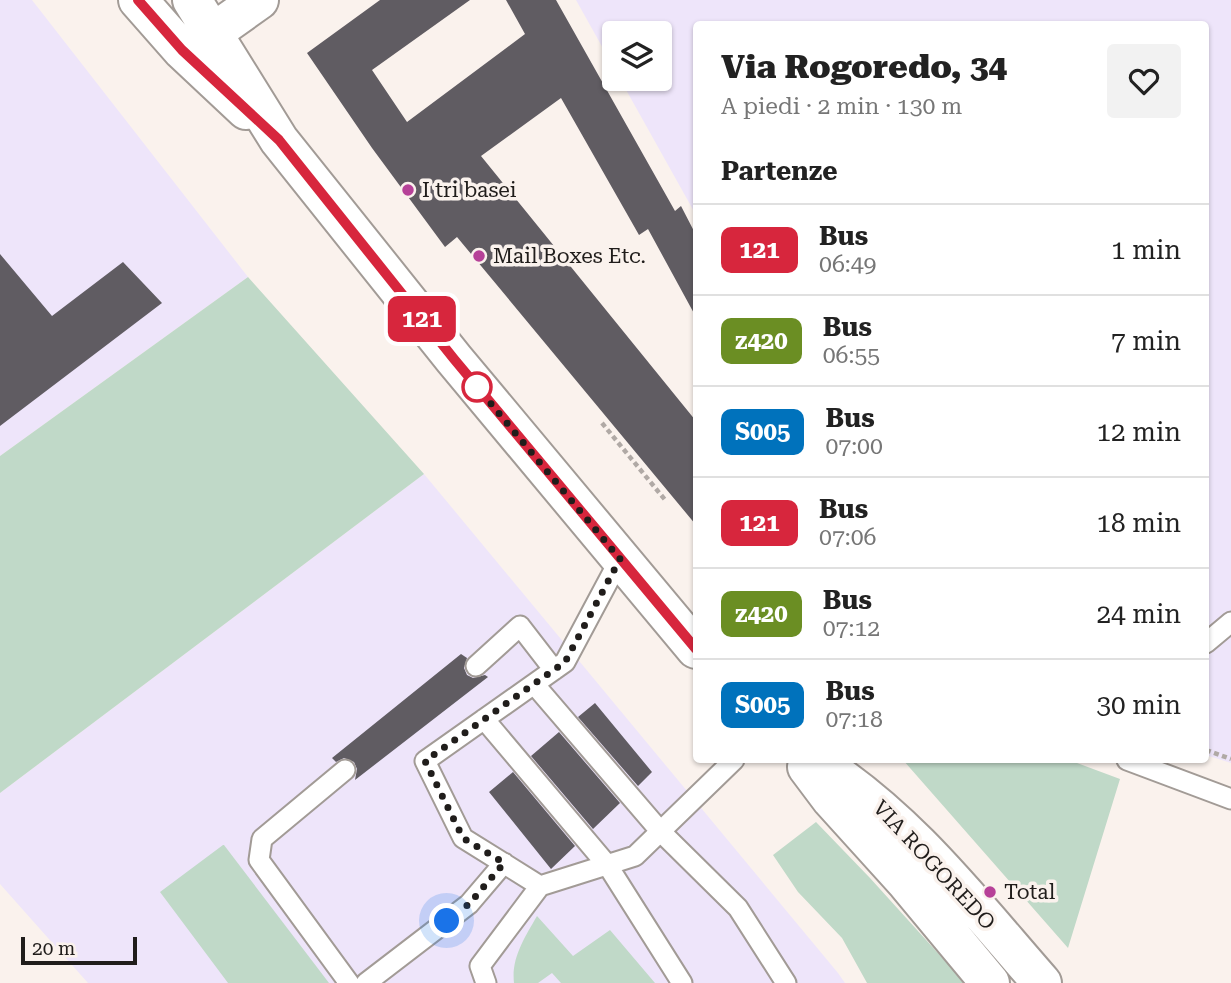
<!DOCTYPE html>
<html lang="it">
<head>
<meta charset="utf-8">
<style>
  :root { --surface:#fff; --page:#f2f2f2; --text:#222; --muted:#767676; --line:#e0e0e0 }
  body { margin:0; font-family:"Roboto Serif",serif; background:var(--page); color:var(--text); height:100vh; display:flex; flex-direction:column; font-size:26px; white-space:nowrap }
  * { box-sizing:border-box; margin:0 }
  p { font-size:23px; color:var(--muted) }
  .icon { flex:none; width:38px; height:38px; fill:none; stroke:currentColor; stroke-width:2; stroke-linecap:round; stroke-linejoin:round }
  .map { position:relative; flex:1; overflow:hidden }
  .details { position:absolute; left:693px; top:21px; width:516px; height:742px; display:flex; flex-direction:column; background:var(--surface); border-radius:7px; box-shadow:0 2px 5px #0004 }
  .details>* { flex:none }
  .badge { padding:0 14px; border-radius:10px; font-size:24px; line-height:46px }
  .controls { position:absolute; left:602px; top:21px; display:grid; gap:14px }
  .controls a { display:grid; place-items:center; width:70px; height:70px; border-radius:7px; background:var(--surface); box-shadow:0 2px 5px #0004; font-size:35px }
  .scale { position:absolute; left:21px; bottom:18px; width:116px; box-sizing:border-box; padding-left:7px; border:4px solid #201d1b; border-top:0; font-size:19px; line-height:24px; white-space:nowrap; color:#201d1b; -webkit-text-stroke:5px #faf2ed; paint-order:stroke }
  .you { position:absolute; width:35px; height:35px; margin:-18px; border:5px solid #fff; border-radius:50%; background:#1a73e8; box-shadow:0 0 0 10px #1a73e833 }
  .map>.badge { position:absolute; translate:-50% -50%; box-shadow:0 0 0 4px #fff }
  h2 { padding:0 28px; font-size:26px; line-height:63px }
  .round { display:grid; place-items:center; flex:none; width:74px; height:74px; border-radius:7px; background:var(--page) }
  .head { display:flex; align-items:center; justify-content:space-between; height:119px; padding:0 28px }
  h1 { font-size:33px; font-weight:800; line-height:52px }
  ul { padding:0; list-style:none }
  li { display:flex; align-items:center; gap:21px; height:91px; padding:0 28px; border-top:2px solid var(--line) }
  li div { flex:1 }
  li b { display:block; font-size:26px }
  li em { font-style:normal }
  li .badge { min-width:77px; font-weight:700; text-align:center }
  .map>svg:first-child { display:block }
  .commercial { fill:#eee5fa }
  .green { fill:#c0d9c8 }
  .building { fill:#605c62 }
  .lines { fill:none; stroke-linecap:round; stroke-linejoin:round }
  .service-casing { stroke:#a29b96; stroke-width:23 }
  .minor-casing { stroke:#a29b96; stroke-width:42 }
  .tertiary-casing { stroke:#a29b96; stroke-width:42 }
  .path { stroke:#b0a9a5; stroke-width:4.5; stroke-dasharray:5 3.5; stroke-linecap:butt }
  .service { stroke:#fff; stroke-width:19 }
  .minor { stroke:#fff; stroke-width:38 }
  .tertiary { stroke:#fff; stroke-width:38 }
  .line-casing { stroke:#fff; stroke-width:16 }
  .line { stroke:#d7263d; stroke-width:10 }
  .walk { stroke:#201d1b; stroke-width:7; stroke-dasharray:0 12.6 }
  .poi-dot { fill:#b64198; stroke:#faf2ed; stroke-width:2.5 }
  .stop-dot { fill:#fff; stroke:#d7263d; stroke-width:3.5 }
  .labels { text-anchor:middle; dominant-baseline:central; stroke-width:7; stroke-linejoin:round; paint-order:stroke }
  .poi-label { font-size:21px; fill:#201d1b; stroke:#faf2ed; text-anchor:start }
  .street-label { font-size:21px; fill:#201d1b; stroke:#faf2ed }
</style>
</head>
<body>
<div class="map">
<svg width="1231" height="983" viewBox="0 0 1231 983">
  <rect width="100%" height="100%" fill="#faf2ed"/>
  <!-- commercial -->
  <path class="commercial" d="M 0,0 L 32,0 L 248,277 L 0,456 Z
    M 576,0 L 1231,0 L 1231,763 L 1206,755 L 1206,24 L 696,24 L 696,215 L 620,79 L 660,79 L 660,33 L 614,33 L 614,68 Z
    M 424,474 L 838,973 L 845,983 L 88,983 L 0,884 L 0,793 Z"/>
  <!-- green -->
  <path class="green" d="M 248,277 L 424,474 L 0,793 L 0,456 Z
    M 903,760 L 1069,760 L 1120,779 L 1068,948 Z
    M 816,822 L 870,878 L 965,983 L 867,983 L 842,938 L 798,892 L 773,855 Z
    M 223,845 L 224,845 L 329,983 L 228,983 L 160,892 Z
    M 537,916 L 573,956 L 610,930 L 655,983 L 561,983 L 552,973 L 538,983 L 514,983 C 511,958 525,937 537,916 Z"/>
  <!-- building -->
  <path class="building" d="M 380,0 L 470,0 L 372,70 L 407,122 L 525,34 L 506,0 L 556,0 L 675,211 L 681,206 L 696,235 L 696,317 L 648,229 L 639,235 L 561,98 L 481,156 L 696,421 L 696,525 L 457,237 L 445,247 L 372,148 L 307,53 Z
    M 0,254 L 52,316 L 123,262 L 162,303 L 0,426 Z
    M 461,654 L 467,658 L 464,668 L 467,675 L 473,678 L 485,675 L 488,677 L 355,780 L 357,769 L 354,762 L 344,758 L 336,762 L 332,758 Z
    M 595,703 L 652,772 L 638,786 L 578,717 Z
    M 559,732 L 620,803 L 593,829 L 531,756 Z
    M 513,772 L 575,846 L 551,869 L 489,792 Z"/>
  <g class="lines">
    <defs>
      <path id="service" d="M 620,559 L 565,662 L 425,761 L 463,838 L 540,886 L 635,856 L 734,760
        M 1206,643 L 1231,622
        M 476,666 L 520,626 L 554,670
        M 534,684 L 661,832 L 738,908 L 786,983
        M 484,719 L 608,866 L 682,983
        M 1127,760 L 1231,799
        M 345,770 L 262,839 L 259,860 L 349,983
        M 366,983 L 469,904 L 504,863
        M 486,983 L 480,966 L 540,886"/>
      <path id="minor" d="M 185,49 L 214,32 L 259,0"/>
      <path id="tertiary" d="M 138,0 L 182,50 L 246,110
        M 192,0 L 279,140 L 454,359 L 696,649
        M 815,760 C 907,818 971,902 1042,983
        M 807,767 L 831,799 L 907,883 L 990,983"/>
    </defs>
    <!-- service casing -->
    <use href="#service" class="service-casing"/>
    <!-- minor casing -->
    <use href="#minor" class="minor-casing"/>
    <!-- tertiary casing -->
    <use href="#tertiary" class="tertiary-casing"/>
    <!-- path -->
    <path class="path" d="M 602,423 L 666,501
      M 1206,750 L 1231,759"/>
    <!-- service -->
    <use href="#service" class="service"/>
    <!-- minor -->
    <use href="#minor" class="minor"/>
    <!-- tertiary -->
    <use href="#tertiary" class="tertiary"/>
  </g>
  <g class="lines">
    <defs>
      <path id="line" d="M 138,0 L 182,50 L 279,140 L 454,359 L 696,649"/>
    </defs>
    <!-- line casing -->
    <use href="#line" class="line-casing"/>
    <!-- line -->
    <use href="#line" class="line"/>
    <!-- walk -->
    <path class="walk" d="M 447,921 L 469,904 L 504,863 L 463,838 L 425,761 L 565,662 L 620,559 L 477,387"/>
  </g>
  <!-- markers -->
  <g class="poi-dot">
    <circle cx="408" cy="190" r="7"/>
    <circle cx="479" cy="256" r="7"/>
    <circle cx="990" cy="892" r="7"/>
  </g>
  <circle class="stop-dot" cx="477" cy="387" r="14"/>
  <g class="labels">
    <!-- poi labels -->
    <g class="poi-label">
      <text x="422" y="190">I tri basei</text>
      <text x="493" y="256">Mail Boxes Etc.</text>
      <text x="1004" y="892">Total</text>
    </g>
    <!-- street labels -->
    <g class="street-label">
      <text transform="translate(934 865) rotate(47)">VIA ROGOREDO</text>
    </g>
  </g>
</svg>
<div class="controls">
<a><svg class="icon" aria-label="layers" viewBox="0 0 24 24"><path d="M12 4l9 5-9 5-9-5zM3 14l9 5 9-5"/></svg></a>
</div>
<div class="scale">20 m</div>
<div class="you" style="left:447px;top:921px"></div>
<b class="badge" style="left:422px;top:319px;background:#d7263d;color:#fff">121</b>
<section class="details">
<div class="head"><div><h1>Via Rogoredo, 34</h1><p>A piedi · 2 min · 130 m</p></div><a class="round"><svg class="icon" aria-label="heart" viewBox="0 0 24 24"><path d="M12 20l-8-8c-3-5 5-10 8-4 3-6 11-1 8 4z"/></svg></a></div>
<h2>Partenze</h2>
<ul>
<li><span class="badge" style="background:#d7263d;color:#fff">121</span><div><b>Bus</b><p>06:49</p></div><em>1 min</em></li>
<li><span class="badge" style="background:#6b8e23;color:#fff">z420</span><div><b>Bus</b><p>06:55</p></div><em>7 min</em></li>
<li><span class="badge" style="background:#0072bc;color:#fff">S005</span><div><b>Bus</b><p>07:00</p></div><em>12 min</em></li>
<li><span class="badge" style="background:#d7263d;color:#fff">121</span><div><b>Bus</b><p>07:06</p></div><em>18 min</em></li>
<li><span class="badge" style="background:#6b8e23;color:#fff">z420</span><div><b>Bus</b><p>07:12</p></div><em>24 min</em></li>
<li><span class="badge" style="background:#0072bc;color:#fff">S005</span><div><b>Bus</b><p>07:18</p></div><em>30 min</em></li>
</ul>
</section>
</div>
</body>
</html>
